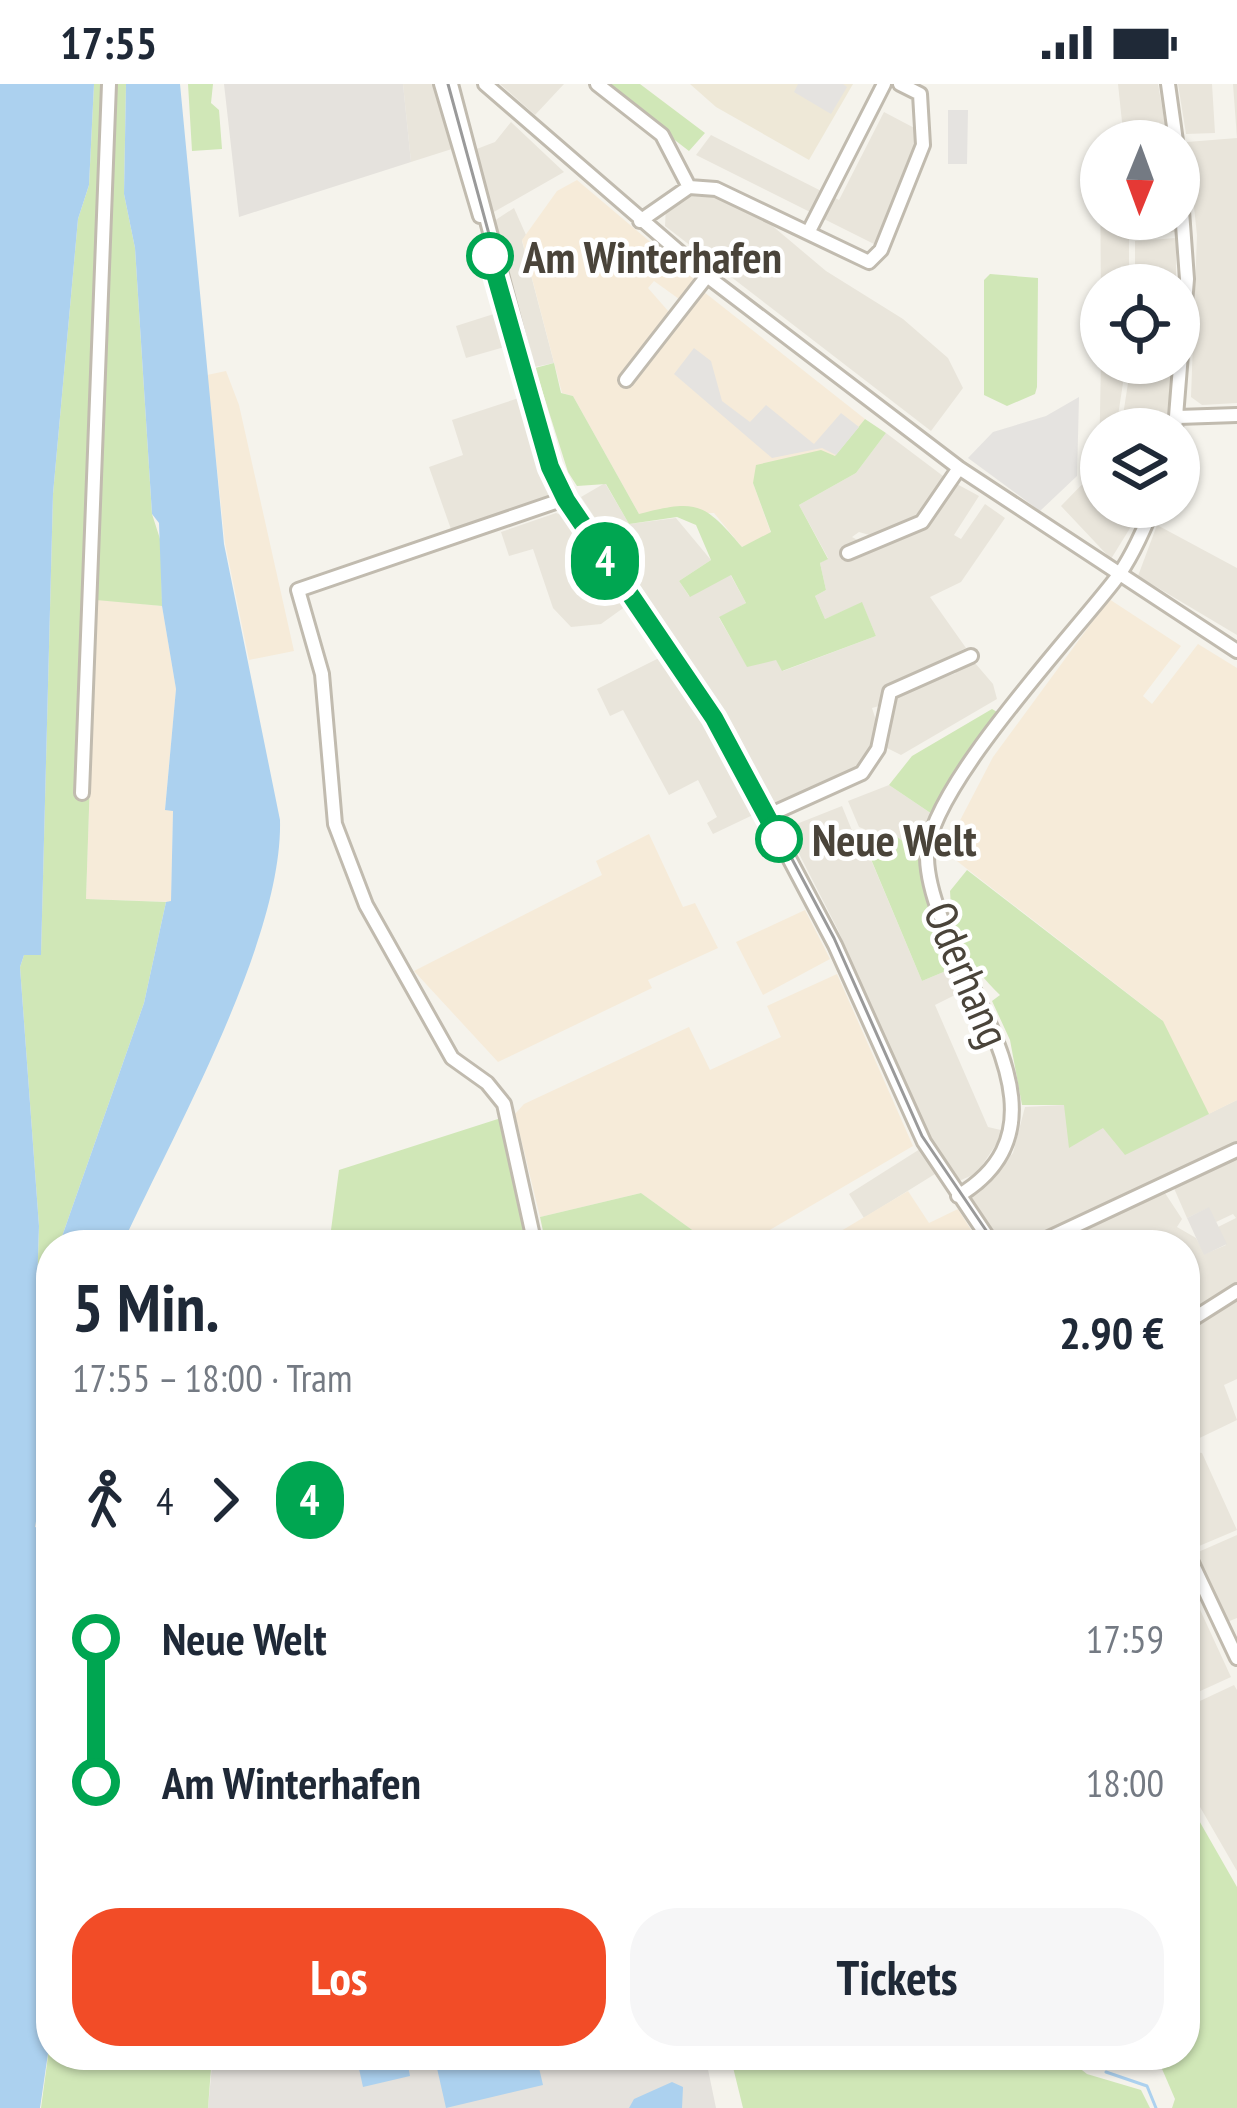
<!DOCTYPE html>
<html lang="de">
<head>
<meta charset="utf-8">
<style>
  :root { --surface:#fff; --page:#f6f6f7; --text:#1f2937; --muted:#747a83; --accent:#f24c27 }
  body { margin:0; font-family:"PT Sans Narrow",sans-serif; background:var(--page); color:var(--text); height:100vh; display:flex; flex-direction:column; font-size:45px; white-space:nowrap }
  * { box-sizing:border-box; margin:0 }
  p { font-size:39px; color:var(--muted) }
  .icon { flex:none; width:66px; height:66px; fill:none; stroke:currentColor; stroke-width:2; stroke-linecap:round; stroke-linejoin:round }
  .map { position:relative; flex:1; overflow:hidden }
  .details { position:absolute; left:36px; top:1146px; width:1164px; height:840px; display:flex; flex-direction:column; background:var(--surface); border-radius:48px; box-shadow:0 3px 9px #0004 }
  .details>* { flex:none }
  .badge { padding:0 24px; border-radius:39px; font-size:42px; line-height:78px }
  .needle { width:78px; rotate:181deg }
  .controls { position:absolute; left:1080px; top:36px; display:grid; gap:24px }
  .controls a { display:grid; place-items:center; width:120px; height:120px; border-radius:50%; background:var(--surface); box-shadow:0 3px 9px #0004; font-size:60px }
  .map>.badge { position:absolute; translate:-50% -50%; box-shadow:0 0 0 6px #fff }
  .legs { display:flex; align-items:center; gap:18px; height:132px; padding:0 36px; font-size:39px }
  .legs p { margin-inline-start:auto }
  .head { display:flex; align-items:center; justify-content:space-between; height:204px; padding:0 36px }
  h1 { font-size:66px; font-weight:800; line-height:90px }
  .primary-button { display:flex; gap:24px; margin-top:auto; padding:24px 36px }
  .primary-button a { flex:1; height:138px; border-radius:48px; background:var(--accent); color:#fff; font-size:48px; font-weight:800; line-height:138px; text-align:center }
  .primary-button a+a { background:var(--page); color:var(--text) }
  ul { padding:0 36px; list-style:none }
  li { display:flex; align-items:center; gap:42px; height:144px; font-size:45px }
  li i { display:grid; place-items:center; width:18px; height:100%; margin:0 15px; background:currentColor }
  li i::after { content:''; width:30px; height:30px; margin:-15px; border:9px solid; border-radius:50%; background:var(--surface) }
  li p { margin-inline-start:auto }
  li:first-child i { background:linear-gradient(#0000 50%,currentColor 0) }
  li:last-child i { background:linear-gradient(currentColor 50%,#0000 0) }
  .status { display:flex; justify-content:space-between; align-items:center; height:84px; padding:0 60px; background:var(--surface); direction:ltr }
  .status svg { height:33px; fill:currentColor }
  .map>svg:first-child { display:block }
  .residential { fill:#e9e5db }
  .commercial { fill:#f6ebd9 }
  .industrial { fill:#e5e2dd }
  .education { fill:#eee8d7 }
  .green { fill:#d0e7b7 }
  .parking { fill:#e5e3e0 }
  .water { fill:#acd1ef }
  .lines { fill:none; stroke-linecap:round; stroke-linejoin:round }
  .stream { stroke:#acd1ef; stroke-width:3 }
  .minor-casing { stroke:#c1bbaf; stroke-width:18 }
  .minor { stroke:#fff; stroke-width:12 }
  .tram { stroke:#9a9a9a; stroke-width:3 }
  .line-1-casing { stroke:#fff; stroke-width:27 }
  .line-1 { stroke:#00a651; stroke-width:18 }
  .stop-1-dot { fill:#fff; stroke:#00a651; stroke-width:6 }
  .labels { text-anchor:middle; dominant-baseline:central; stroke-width:9; stroke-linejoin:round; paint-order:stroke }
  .stop-label { font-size:45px; font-weight:bold; fill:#4a443a; stroke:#fff; text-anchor:start }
  .street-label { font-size:45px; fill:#4a443a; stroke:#fff }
</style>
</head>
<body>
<div class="status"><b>17:55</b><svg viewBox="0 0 49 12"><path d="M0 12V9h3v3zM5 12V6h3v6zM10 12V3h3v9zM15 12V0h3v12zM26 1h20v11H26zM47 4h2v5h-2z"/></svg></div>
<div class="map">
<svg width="1237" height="2024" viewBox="0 0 1237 2024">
  <rect width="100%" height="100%" fill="#f5f3ec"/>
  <!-- residential -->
  <path class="residential" d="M 403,0 L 436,0 L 455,64 L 411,78 Z
    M 500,0 L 564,0 L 535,31 Z
    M 1118,0 L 1158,0 L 1168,57 L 1124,57 Z
    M 1178,0 L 1212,0 L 1215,49 L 1186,50 Z
    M 1233,0 L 1237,0 L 1237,319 L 1202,321 L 1191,313 L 1197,151 L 1187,58 L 1237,54 Z
    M 884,28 L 922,48 L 876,161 L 696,71 L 711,51 L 839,116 Z
    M 511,38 L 564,88 L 492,129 L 474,66 L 495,58 Z
    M 1100,70 L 1101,135 L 1174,135 L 1175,148 L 1129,151 L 1129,201 L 1101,201 L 1101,223 Z
    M 691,112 L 724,114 L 769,139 L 826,187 L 903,235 L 948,274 L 963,304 L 931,347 L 665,142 L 666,122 Z
    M 514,124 L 526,151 L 522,157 L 554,279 L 535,283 L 494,137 Z
    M 1176,154 L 1176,201 L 1135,201 L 1135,157 Z
    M 500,228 L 508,262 L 466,274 L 456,242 Z
    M 1101,275 L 1126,279 L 1116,345 L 1101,345 L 1101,423 L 1143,423 L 1111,475 L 1061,422 L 1099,383 Z
    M 1131,279 L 1175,279 L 1165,345 L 1121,345 Z
    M 522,313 L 552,415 L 452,448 L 429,383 L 463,371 L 452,336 Z
    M 886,349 L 947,395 L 921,433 L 876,453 L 859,448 L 852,453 L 863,459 L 844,467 L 845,473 L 924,441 L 955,399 L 979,412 L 954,451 L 961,455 L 985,420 L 1005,434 L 961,498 L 930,513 L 966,564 L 890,601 L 879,622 L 872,624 L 879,646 L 876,661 L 856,691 L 775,725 L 736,646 L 581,413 L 605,399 L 629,440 L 676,434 L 711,476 L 679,497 L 689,512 L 730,490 L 746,519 L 719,534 L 747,582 L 776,575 L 783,587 L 876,552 L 862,519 L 825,535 L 815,512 L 826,506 L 820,479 L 828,474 L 799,421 L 856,389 Z
    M 556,429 L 564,432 L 626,522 L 601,540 L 571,543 L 553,524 L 533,465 L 509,472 L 501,448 Z
    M 1157,441 L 1237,484 L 1237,551 L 1138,492 Z
    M 661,573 L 706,639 L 755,730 L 713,750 L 707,739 L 717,733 L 698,696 L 669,711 L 623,626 L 610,632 L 597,605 Z
    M 964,578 L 975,579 L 993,600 L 997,615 L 901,671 L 885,663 L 885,623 L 901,604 L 905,609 L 956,589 L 954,582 Z
    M 889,701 L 932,730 L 920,771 L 890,747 L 875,760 L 869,747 L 859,743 L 848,717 Z
    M 842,722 L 853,749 L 861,752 L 922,897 L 953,884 L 965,906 L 935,921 L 988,1043 L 1005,1047 L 977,1089 L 959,1097 L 929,1052 L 838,846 L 793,758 L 789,743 Z
    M 1237,1016 L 1237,1062 L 1023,1161 L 1003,1161 L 972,1114 L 1013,1069 L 1025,1023 L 1064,1021 L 1103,1043 L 1125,1070 Z
    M 920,1065 L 935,1090 L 864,1134 L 849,1110 Z
    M 1237,1072 L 1237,1203 L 1185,1236 L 1185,1161 L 1045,1161 L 1163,1106 L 1182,1135 L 1177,1143 L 1196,1154 L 1205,1170 L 1226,1161 L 1218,1143 L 1236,1134 L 1233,1130 L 1216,1138 L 1208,1124 L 1187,1134 L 1173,1102 Z
    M 1237,1211 L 1237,1295 L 1224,1301 L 1237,1336 L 1185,1361 L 1185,1247 Z
    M 1192,1368 L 1202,1369 L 1237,1446 L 1192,1465 L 1185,1452 L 1185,1371 Z
    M 1237,1451 L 1237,1534 L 1227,1538 L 1196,1469 Z
    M 1185,1493 L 1231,1593 L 1185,1614 Z
    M 1234,1601 L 1237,1606 L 1237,1787 L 1185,1697 L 1185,1624 Z"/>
  <!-- commercial -->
  <path class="commercial" d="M 577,96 L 694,195 L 679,215 L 654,197 L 648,204 L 669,228 L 619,294 L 628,303 L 704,208 L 865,335 L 835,373 L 753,399 L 771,449 L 742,463 L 714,429 L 639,430 L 573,312 L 562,309 L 522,156 L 557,107 Z
    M 226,287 L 239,321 L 294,567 L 249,576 L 225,459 L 207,291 Z
    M 96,515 L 162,522 L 176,605 L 165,725 L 173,726 L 171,818 L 86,815 Z
    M 1109,515 L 1181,562 L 1143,612 L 1152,620 L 1198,560 L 1237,584 L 1237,1016 L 1209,1030 L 1158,941 L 1162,936 L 953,774 L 954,748 L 993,673 Z
    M 649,750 L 683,823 L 695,819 L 718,864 L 648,896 L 652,904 L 498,978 L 414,887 L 602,791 L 596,777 Z
    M 805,826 L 830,875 L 763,911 L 736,858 Z
    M 837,890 L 913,1062 L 744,1161 L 713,1161 L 641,1109 L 540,1133 L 515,1030 L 524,1020 L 689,943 L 710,986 L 781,953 L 767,922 Z
    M 908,1107 L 929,1139 L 958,1125 L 980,1160 L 849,1161 L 841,1147 Z"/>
  <!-- industrial -->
  <path class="industrial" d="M 224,0 L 403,0 L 411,78 L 239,133 Z
    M 1209,1123 L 1227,1160 L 1204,1171 L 1187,1134 Z
    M 213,1971 L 705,1971 L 716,2024 L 208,2024 Z"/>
  <!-- education -->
  <path class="education" d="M 690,0 L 853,0 L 809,76 L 716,23 Z"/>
  <!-- green -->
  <path class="green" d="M 94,0 L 126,0 L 124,110 L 135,164 L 152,430 L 161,458 L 162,522 L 96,516 L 86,815 L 166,818 L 144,919 L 59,1161 L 51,1161 L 45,1201 L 37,1204 L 39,1142 L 20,883 L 24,871 L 41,870 L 53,410 L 78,135 L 89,101 Z
    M 188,0 L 213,0 L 211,19 L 219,26 L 222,65 L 192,67 Z
    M 602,0 L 640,0 L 705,49 L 689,67 Z
    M 990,190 L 1038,194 L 1037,303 L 1035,310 L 1007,322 L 984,311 L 984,196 Z
    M 554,279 L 561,309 L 573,312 L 639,430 C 696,415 704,418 742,463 L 771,448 L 753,399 L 756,381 L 821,366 L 835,372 L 865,335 L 886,349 L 856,389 L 799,421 L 828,475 L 820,479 L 826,506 L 815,512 L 825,535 L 862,518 L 876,552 L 782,587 L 776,576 L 747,583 L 719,533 L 746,519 L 731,491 L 690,513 L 679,497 L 711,476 L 696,441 L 677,433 L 629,440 L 606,400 L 577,402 L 568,388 L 535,284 Z
    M 992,625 L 997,628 L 932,730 L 889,701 L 912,672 Z
    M 890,747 L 920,771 L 932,834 L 953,884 L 922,897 L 868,768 Z
    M 967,786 L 1163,937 L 1209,1030 L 1125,1071 L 1103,1044 L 1069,1064 L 1064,1021 L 1022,1021 L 1010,956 L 992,917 L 1000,911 C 970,881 952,855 950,807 Z
    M 501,1034 L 529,1161 L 329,1161 L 339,1086 Z
    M 641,1109 L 713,1161 L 546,1161 L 540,1133 Z
    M 1185,1712 L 1237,1803 L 1237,2024 L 1172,2024 L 1175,2015 L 1156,1971 L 1185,1971 Z
    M 51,1950 L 51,1971 L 212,1971 L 208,2024 L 41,2024 Z
    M 730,1971 L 1063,1971 L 1087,1990 L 1141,2006 L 1150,2024 L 743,2024 Z"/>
  <!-- parking -->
  <path class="parking" d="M 798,0 L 843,0 L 847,3 L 831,30 L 794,8 Z
    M 948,26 L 968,26 L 967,80 L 948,80 Z
    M 694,264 L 711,277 L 722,317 L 750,338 L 766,321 L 814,360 L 841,329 L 859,343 L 836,371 L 822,364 L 772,374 L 674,290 Z
    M 1079,313 L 1077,392 L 1040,427 L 968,374 L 993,348 L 1046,332 Z"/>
  <!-- water -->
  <path class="water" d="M 0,0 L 94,0 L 89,101 L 78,135 L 53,410 L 41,871 L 24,871 L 20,883 L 39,1142 L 37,1203 L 45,1201 L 51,1185 L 51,1350 L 35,1443 L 51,1449 L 51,1949 L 40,2024 L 0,2024 Z
    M 126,0 L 180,0 L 224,460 L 280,736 C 283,856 174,1048 122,1161 L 59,1161 L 144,919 L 166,818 L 171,817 L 173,727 L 165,726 L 176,605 L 162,522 L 159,439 L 152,430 L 135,164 L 124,110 Z
    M 356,1971 L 406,1971 L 410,1992 L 363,2003 Z
    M 434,1971 L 536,1971 L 543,2001 L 446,2024 Z
    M 672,1998 L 683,2003 L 682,2024 L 629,2024 L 634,2015 Z"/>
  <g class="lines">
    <!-- stream -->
    <path class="stream" d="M 1106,1988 L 1147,2002 L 1156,2024"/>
    <defs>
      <path id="minor" d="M 441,0 L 480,132
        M 451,0 L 552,384 L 567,414 L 716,636 L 835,861 L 924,1058 L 993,1161
        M 485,0 L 707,192 L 959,384 L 1237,567
        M 597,0 L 662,51 L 689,103
        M 1168,0 L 1176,57
        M 640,137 L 689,103 L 716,105 L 869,178 L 881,166 L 923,61 L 920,10 L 900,0
        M 808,149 L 884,0
        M 626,296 L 707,192
        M 1178,333 L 1237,331
        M 1175,345 L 1187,195 L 1179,86
        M 848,469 L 922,438 L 959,384
        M 82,709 L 109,0
        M 769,731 L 862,689 L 878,665 L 890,608 L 971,572
        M 958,1112 C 1094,1031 930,880 927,774 C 924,709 1073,551 1115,496 C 1131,475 1143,448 1153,423
        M 535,1161 L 504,1020 L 487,999 L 452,974 L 366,821 L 335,740 L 322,590 L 298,506 L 567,414
        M 1034,1161 L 1237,1066
        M 1185,1240 L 1237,1207
        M 1185,1464 L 1237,1574"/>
    </defs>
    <!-- minor casing -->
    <use href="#minor" class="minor-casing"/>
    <!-- minor -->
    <use href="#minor" class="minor"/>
    <!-- tram -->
    <path class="tram" d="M 448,0 L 543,348 L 568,414 L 716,632 L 834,854 L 922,1052 L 996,1161"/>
  </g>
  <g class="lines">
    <defs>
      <path id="line-1" d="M 490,172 L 550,383 L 566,416 L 714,634 L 779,755"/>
    </defs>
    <!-- line-1 casing -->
    <use href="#line-1" class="line-1-casing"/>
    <!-- line-1 -->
    <use href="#line-1" class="line-1"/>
  </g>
  <!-- markers -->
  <g class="stop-1-dot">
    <circle cx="490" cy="172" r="21"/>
    <circle cx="779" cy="755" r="21"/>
  </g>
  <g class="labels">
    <!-- stop labels -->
    <g class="stop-label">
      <text x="523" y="172">Am Winterhafen</text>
      <text x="812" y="755">Neue Welt</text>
    </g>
    <!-- street labels -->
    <g class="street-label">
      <text transform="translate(968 890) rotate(67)">Oderhang</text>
    </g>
  </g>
</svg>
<div class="controls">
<a><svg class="needle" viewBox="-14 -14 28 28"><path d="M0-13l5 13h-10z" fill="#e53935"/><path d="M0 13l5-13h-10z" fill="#747a83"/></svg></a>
<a><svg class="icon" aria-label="locate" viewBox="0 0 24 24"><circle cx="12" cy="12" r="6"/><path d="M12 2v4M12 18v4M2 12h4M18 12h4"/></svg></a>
<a><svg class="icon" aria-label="layers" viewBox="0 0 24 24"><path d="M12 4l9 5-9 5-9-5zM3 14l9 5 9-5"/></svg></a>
</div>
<b class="badge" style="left:605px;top:477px;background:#00a651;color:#fff">4</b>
<section class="details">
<div class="head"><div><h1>5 Min.</h1><p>17:55 – 18:00 · Tram</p></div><b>2.90 €</b></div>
<div class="legs"><svg class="icon" aria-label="walk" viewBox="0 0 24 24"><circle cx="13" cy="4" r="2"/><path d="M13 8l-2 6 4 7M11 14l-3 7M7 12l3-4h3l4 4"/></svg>4<svg class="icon" aria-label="forward" viewBox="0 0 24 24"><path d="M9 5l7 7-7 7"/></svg><b class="badge" style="background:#00a651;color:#fff">4</b></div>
<ul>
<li><i style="color:#00a651"></i><b>Neue Welt</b><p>17:59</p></li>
<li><i style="color:#00a651"></i><b>Am Winterhafen</b><p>18:00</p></li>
</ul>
<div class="primary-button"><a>Los</a><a>Tickets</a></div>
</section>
</div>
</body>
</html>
